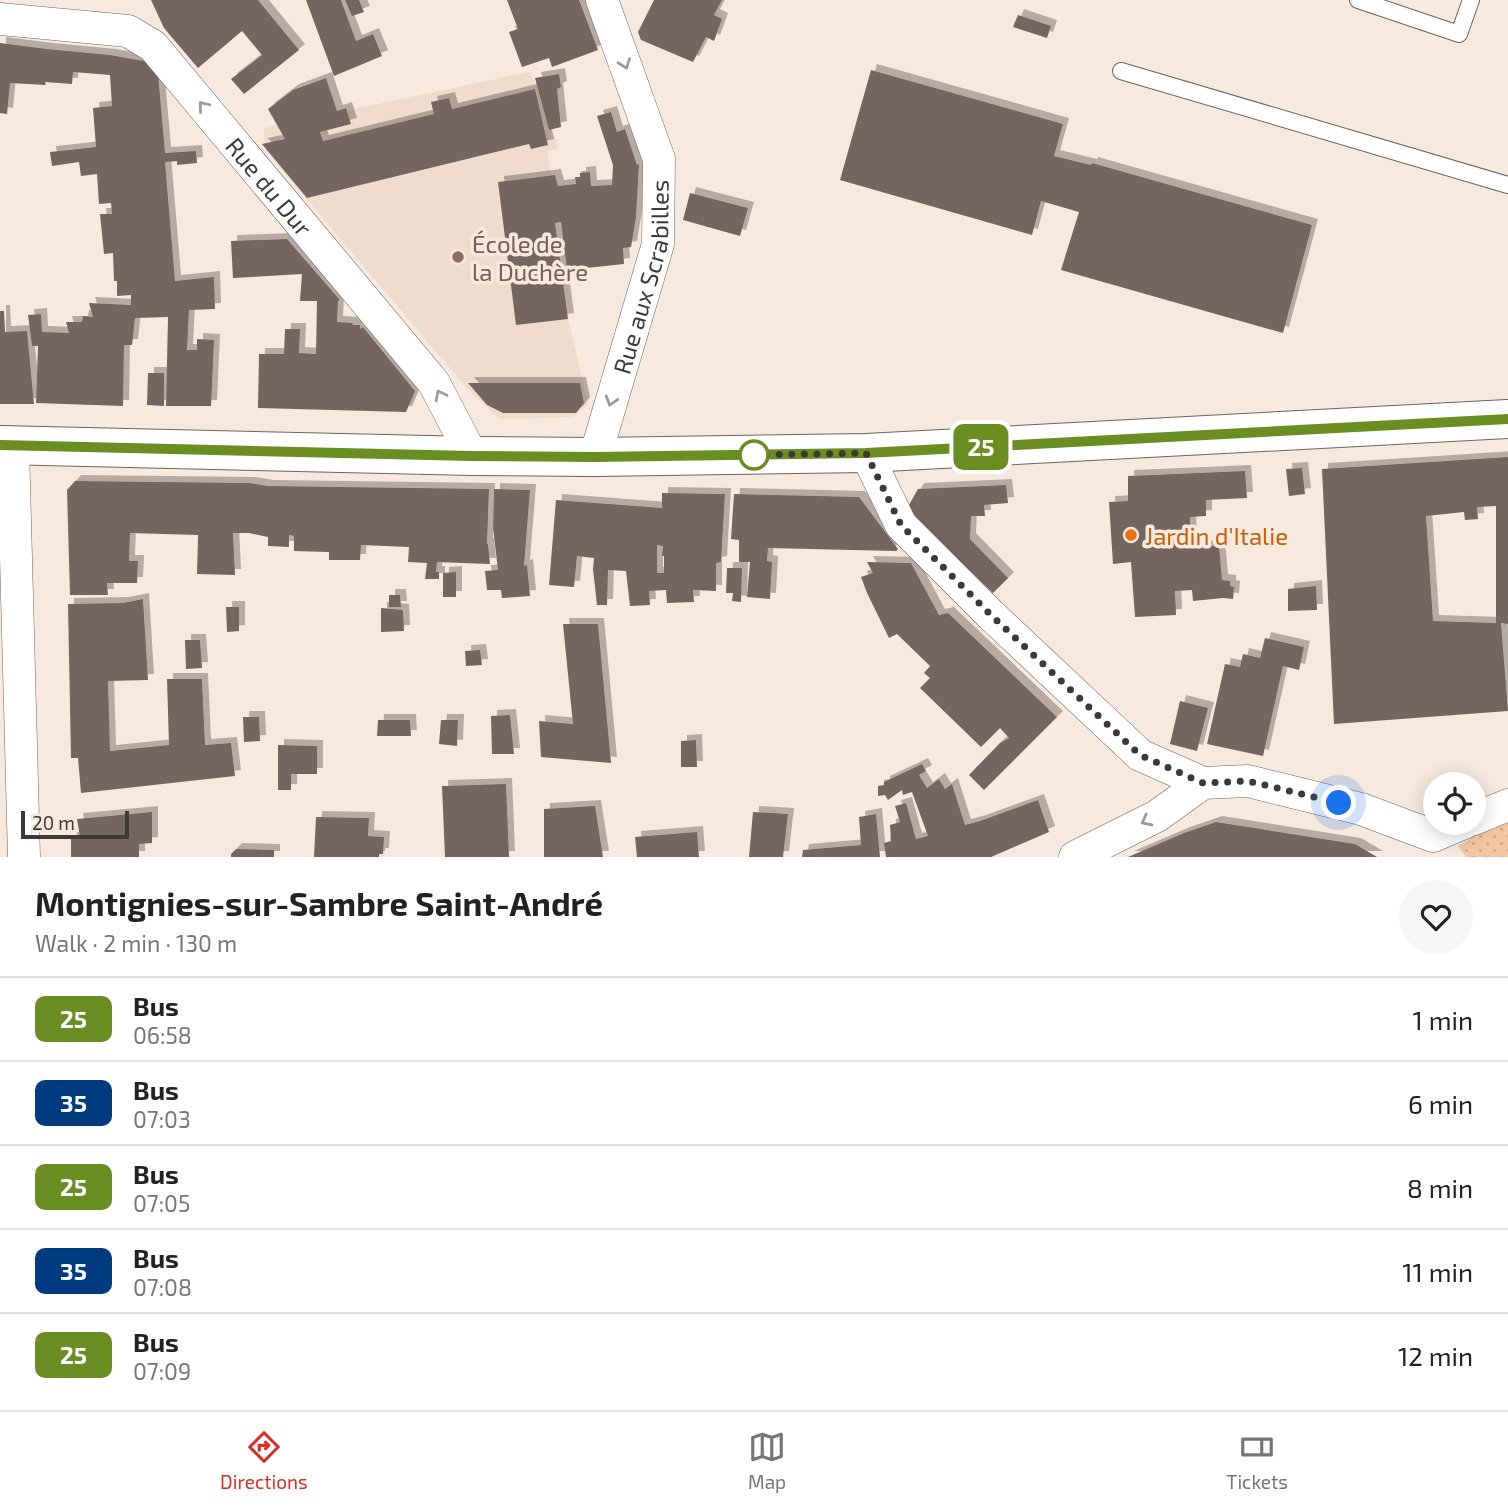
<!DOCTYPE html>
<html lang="en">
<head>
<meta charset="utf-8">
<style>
  :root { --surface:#fff; --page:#f6f6f6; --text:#222; --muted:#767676; --line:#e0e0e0; --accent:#d93025 }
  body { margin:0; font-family:"Exo 2",sans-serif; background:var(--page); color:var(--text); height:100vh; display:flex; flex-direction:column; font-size:26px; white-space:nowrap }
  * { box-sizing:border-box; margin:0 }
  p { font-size:23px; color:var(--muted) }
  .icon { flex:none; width:38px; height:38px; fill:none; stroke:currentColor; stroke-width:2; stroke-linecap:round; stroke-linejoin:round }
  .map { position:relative; height:857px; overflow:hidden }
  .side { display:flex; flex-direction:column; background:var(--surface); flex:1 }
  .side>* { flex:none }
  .badge { padding:0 14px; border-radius:10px; font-size:24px; line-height:46px }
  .tools { position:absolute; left:1423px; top:772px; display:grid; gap:14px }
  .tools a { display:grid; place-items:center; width:63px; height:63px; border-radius:50%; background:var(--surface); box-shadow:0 4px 18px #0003; font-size:35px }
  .scale { position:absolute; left:21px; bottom:18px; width:108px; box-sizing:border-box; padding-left:7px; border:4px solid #3e3935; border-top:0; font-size:19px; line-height:24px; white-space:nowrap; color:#3e3935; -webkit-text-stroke:5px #f7e9de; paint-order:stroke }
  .you { position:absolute; width:35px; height:35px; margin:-18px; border:5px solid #fff; border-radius:50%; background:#1a73e8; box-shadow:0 0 0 10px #1a73e833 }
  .map>.badge { position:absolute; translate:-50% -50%; box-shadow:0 0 0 4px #fff }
  .round { display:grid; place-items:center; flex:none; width:74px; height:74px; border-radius:37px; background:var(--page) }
  .summary { display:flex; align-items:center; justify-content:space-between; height:119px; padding:0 35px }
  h1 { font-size:33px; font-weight:700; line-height:52px }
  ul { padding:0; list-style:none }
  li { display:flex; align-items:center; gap:21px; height:84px; padding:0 35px; border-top:2px solid var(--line) }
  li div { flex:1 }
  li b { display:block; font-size:26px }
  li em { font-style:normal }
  li .badge { min-width:77px; font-weight:700; text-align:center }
  .tab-bar { display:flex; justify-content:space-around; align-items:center; height:98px; border-top:2px solid var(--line); background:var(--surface); font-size:19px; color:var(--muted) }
  .tab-bar a { display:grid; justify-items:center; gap:4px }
  .tab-bar .current { color:var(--accent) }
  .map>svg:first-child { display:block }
  .built { fill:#f0dccc }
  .green { fill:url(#green-dots) }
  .building { fill:#746560; fill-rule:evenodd; filter:url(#shadow) }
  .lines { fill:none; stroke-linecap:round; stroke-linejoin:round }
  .lane-casing { stroke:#6f635a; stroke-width:18 }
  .street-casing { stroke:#6f635a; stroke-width:33 }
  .secondary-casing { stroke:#6f635a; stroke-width:40 }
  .lane { stroke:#fff; stroke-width:16 }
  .street { stroke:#fff; stroke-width:32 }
  .secondary { stroke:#fff; stroke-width:38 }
  .oneway { stroke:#9e9c9a }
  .line-casing { stroke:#fff; stroke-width:16 }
  .line { stroke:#6b8e23; stroke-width:10 }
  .walk { stroke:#3e3935; stroke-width:7; stroke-dasharray:0 12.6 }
  .education-dot { fill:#8d6e63; stroke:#f7e9de; stroke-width:2.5 }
  .stop-dot { fill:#fff; stroke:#6b8e23; stroke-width:3.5 }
  .food-dot { fill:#e8710a; stroke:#f7e9de; stroke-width:2.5 }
  .labels { text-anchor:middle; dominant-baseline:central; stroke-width:7; stroke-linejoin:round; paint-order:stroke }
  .street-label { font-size:24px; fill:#3e3935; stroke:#f7e9de }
  .education-label { font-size:24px; fill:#785e54; stroke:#f7e9de; text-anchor:start }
  .food-label { font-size:24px; fill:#c56008; stroke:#f7e9de; text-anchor:start }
</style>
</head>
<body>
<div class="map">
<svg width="1508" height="857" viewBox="0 0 1508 857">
  <defs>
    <pattern id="green-dots" width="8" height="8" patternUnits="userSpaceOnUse" patternTransform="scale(1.75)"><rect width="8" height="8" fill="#f3c5a0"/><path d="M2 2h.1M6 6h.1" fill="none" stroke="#d1aa8a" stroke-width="1.8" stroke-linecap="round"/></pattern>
    <filter id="shadow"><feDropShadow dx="6" dy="-6" stdDeviation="0" flood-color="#0004"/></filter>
  </defs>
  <rect width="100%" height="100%" fill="#f7e9de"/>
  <!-- built -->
  <path class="built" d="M 529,72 L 542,95 L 558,148 L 547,152 L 552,181 L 562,292 L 588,404 L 573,417 L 500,419 L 473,395 L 265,150 L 264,128 Z"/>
  <!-- green -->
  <path class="green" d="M 1508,816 L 1508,857 L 1466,857 L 1458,846 Z"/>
  <!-- building -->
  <path class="building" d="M 151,0 L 258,0 L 299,50 L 244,94 L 231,79 L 262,55 L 242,31 L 198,68 L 164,28 Z
    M 306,0 L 341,0 L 356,41 L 373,34 L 382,56 L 334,76 Z
    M 345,0 L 359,0 L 364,12 L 352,16 Z
    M 507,0 L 579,0 L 598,50 L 552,67 L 549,58 L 522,67 L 509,32 L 518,29 Z
    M 654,0 L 722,0 L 714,15 L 722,19 L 714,41 L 706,37 L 693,62 L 641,40 L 638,32 Z
    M 1018,15 L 1051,26 L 1047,38 L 1013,27 Z
    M 0,43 L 47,49 L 110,55 L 150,62 L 158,73 L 165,153 L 196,151 L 197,163 L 177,165 L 177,161 L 165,162 L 175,281 L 214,277 L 215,309 L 189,310 L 187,350 L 197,350 L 197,339 L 214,340 L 211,406 L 166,406 L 168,317 L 135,318 L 132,345 L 124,345 L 123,406 L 36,403 L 38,346 L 32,346 L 28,315 L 41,314 L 42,332 L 69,333 L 66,322 L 82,322 L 83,316 L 93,317 L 89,303 L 131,305 L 131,295 L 117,296 L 117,281 L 114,281 L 113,253 L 104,254 L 100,214 L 112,214 L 111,203 L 99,204 L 97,174 L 81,176 L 79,162 L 52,166 L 50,152 L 96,147 L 93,108 L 112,106 L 110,75 L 73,72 L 72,84 L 45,82 L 46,85 L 10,83 L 7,114 L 0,113 Z
    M 871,70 L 1063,124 L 1054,156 L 1091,165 L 1092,163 L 1312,225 L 1283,333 L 1061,270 L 1079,212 L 1041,201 L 1032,235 L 840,180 Z
    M 559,74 L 561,87 L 557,89 L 561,127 L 549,130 L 535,78 Z
    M 326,78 L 337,111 L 346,108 L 351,124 L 320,132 L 323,141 L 434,114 L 431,102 L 449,98 L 452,109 L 535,89 L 548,145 L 531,149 L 529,144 L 307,198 L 262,144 L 285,139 L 268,109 L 293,90 Z
    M 611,112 L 617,132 L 625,129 L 637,165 L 639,164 L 636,217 L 631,247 L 623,248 L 624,264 L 567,270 L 561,222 L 555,223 L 568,319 L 516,325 L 498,182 L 555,175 L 558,186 L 576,184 L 575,177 L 580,177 L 580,173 L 590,172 L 591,186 L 612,185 L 613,165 L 597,116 Z
    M 690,193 L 748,208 L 740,236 L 683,220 Z
    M 287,239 L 340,300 L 338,301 L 337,322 L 353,323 L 352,325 L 360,325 L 360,329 L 363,327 L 415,391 L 406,412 L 258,408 L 259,354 L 284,354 L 285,329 L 300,329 L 299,353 L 316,354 L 317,301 L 300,301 L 302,274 L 233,278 L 231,241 Z
    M 0,311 L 4,311 L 5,332 L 27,331 L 34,404 L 0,404 Z
    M 148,373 L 164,373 L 164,406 L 147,405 Z
    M 468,383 L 580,383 L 584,403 L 576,413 L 503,413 L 487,405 Z
    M 1508,457 L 1508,624 L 1501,623 L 1508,711 L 1334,724 L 1322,469 ZM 1496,506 L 1496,623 L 1433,621 L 1426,516 L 1464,512 L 1465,520 L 1478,519 L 1477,507 Z
    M 1302,468 L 1305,494 L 1289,496 L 1286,469 Z
    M 1245,471 L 1247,498 L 1206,500 L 1206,516 L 1190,517 L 1191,547 L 1219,546 L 1222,580 L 1230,581 L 1230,586 L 1234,587 L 1233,599 L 1223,598 L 1193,601 L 1192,590 L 1175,591 L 1176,615 L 1135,617 L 1131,562 L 1113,564 L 1109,502 L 1128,501 L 1128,476 Z
    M 75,481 L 249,483 L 268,486 L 489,489 L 487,544 L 488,544 L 490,564 L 437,562 L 436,572 L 439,572 L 439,579 L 425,579 L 427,563 L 408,562 L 409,547 L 361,545 L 360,560 L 329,560 L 329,552 L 294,551 L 294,536 L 289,535 L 289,547 L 268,546 L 268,537 L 249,533 L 233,533 L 235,575 L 197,574 L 198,535 L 130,533 L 129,561 L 138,561 L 137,583 L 107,583 L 108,595 L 70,595 L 67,490 Z
    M 1006,485 L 1008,503 L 984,505 L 985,516 L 971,516 L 970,539 L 1008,578 L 993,593 L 924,527 L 909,509 L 909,505 L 918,489 Z
    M 494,489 L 530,490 L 524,566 L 527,565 L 530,596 L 502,598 L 501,590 L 487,590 L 485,571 L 498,570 L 493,528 Z
    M 662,493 L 725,494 L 721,562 L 716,563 L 716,591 L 693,590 L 694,602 L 667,603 L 666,590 L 649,591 L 650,605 L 630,606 L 626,571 L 608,570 L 607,605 L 597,605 L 593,569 L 594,558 L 577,556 L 574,587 L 549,585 L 556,500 L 662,508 ZM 657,545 L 663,546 L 662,556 L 664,556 L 664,573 L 657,573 Z
    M 734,494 L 859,497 L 898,549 L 896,551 L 768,548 L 767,561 L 772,562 L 770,599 L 747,597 L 750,562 L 739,562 L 739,540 L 731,539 Z
    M 867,562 L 911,563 L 939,615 L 948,613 L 1057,717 L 984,790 L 969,775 L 1000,743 L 1009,738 L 1000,728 L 981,747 L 920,688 L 930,678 L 924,673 L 930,666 L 897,634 L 889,638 L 867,593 L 861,577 L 873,573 Z
    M 727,568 L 742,568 L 741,602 L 732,601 L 733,593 L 726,593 Z
    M 456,572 L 456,597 L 443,597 L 443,573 Z
    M 1316,586 L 1317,610 L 1288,611 L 1288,589 Z
    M 389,595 L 400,595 L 401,607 L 389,607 Z
    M 143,599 L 148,680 L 108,681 L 110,751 L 169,745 L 167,679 L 202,679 L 205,745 L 231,743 L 235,776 L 81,793 L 78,758 L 71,758 L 68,604 L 123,603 Z
    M 226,607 L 239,607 L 239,631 L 227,632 Z
    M 381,608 L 403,610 L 404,631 L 381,632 Z
    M 563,624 L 598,624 L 611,763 L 541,757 L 539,721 L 573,724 Z
    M 1265,638 L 1304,647 L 1299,670 L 1283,666 L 1263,756 L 1207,744 L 1225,664 L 1240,667 L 1243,654 L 1260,658 Z
    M 185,640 L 200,640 L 202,668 L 186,669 Z
    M 480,650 L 482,665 L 466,666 L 465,651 Z
    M 1180,701 L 1208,708 L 1197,751 L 1170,744 Z
    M 510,715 L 514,754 L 492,754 L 491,716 Z
    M 243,717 L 259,717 L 260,741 L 244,742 Z
    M 378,720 L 410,720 L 411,736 L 377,736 Z
    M 441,720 L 458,720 L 457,746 L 439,744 Z
    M 696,740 L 697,767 L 681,767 L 681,741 Z
    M 278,745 L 317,746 L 317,774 L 291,774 L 291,790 L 278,790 Z
    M 922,764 L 926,771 L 919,775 L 927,788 L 939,779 L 945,789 L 952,784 L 965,825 L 980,821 L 1038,800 L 1049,832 L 991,857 L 886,857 L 884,843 L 891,841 L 890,825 L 900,822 L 895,806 L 906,803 L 916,839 L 928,836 L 912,792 L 903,795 L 902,790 L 888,800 L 885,795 L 878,796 L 878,786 L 884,785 L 884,782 Z
    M 506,784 L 509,857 L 445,857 L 442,786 Z
    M 595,806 L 603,857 L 544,857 L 544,809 Z
    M 152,812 L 152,843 L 139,844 L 139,857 L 71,857 L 71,838 L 80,837 L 77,819 Z
    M 753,812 L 788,814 L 783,857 L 749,857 Z
    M 876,814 L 880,857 L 802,857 L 803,850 L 861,845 L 859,817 Z
    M 316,817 L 369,818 L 368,836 L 384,837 L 383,854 L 379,854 L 379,857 L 314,857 Z
    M 1216,822 L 1355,844 L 1377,857 L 1128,857 L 1184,833 Z
    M 697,832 L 699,857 L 637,857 L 635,837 Z
    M 236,849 L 274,850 L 274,857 L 231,857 L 231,854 Z"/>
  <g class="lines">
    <defs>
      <path id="lane" d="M 1358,0 L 1459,34 L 1471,0
        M 1121,71 L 1508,185"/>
      <g id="street">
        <path id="s1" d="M 0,19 L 128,31 L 153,46 L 434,383 L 472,456"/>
        <path d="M 13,446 L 24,857"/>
        <path d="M 866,453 L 901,525 L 991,615 L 1140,755 L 1203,783"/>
        <path id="s2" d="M 595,457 L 658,244 L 659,159 L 602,0"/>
        <path d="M 1474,819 L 1508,805"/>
        <path d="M 1075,857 L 1157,816 L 1203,783 L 1248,781 L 1361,809 L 1433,836 L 1466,822"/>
      </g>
      <path id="secondary" d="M 0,445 L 472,456 L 595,457 L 866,453 L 1508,419"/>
    </defs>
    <!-- lane casing -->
    <use href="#lane" class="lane-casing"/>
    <!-- street casing -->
    <use href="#street" class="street-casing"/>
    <!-- secondary casing -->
    <use href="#secondary" class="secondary-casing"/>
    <!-- lane -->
    <use href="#lane" class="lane"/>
    <!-- street -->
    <use href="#street" class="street"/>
    <!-- secondary -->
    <use href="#secondary" class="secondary"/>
  </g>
  <!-- one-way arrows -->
  <defs><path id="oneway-chevron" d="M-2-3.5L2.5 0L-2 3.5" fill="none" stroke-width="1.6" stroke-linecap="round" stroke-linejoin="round" transform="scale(1.75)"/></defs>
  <g class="oneway">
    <use href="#oneway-chevron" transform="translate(625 64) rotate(70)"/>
    <use href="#oneway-chevron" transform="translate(203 106) rotate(-130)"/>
    <use href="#oneway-chevron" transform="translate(440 395) rotate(-117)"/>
    <use href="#oneway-chevron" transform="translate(611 401) rotate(107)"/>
    <use href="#oneway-chevron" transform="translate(1146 821) rotate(153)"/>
  </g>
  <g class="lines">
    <defs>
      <path id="line" d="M 0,445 L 472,456 L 595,457 L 866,453 L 1508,419"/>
    </defs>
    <!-- line casing -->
    <use href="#line" class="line-casing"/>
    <!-- line -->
    <use href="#line" class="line"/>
    <!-- walk -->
    <path class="walk" d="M 754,455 L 866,453 L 901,525 L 991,615 L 1140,755 L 1203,783 L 1248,781 L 1339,803"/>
  </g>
  <!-- markers -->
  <circle class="education-dot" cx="458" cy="257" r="7"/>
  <circle class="stop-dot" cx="754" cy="455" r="14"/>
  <circle class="food-dot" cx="1131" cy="535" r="7"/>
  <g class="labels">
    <!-- street labels -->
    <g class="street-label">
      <text stroke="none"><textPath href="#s1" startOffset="340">Rue du Dur</textPath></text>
      <text stroke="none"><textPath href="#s2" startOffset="187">Rue aux Scrabilles</textPath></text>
    </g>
    <!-- education labels -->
    <g class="education-label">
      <text x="472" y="243">École de<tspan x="472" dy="28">la Duchère</tspan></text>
    </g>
    <!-- food labels -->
    <g class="food-label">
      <text x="1145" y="535">Jardin d'Italie</text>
    </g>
  </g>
</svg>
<div class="tools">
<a><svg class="icon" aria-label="locate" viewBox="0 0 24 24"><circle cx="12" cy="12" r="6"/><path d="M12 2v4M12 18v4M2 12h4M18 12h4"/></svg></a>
</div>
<div class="scale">20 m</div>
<div class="you" style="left:1339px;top:803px"></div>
<b class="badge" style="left:981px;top:447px;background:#6b8e23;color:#fff">25</b>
</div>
<section class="side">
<div class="summary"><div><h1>Montignies-sur-Sambre Saint-André</h1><p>Walk · 2 min · 130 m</p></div><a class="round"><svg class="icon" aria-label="heart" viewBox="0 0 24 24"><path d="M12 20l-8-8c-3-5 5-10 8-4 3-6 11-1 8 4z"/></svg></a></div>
<ul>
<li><span class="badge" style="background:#6b8e23;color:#fff">25</span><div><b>Bus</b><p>06:58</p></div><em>1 min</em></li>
<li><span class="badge" style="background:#003b80;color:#fff">35</span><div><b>Bus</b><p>07:03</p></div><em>6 min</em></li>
<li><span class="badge" style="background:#6b8e23;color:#fff">25</span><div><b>Bus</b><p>07:05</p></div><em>8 min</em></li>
<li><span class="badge" style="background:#003b80;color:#fff">35</span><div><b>Bus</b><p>07:08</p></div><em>11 min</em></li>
<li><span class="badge" style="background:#6b8e23;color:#fff">25</span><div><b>Bus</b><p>07:09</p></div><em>12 min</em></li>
</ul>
</section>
<nav class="tab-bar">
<a class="current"><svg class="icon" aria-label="directions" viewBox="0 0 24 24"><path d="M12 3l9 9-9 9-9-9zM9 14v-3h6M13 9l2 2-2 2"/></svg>Directions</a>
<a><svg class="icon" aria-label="map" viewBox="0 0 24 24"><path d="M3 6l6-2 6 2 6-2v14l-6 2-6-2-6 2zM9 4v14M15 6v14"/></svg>Map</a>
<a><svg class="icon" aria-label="tickets" viewBox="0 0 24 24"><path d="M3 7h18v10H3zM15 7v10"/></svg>Tickets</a>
</nav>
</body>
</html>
